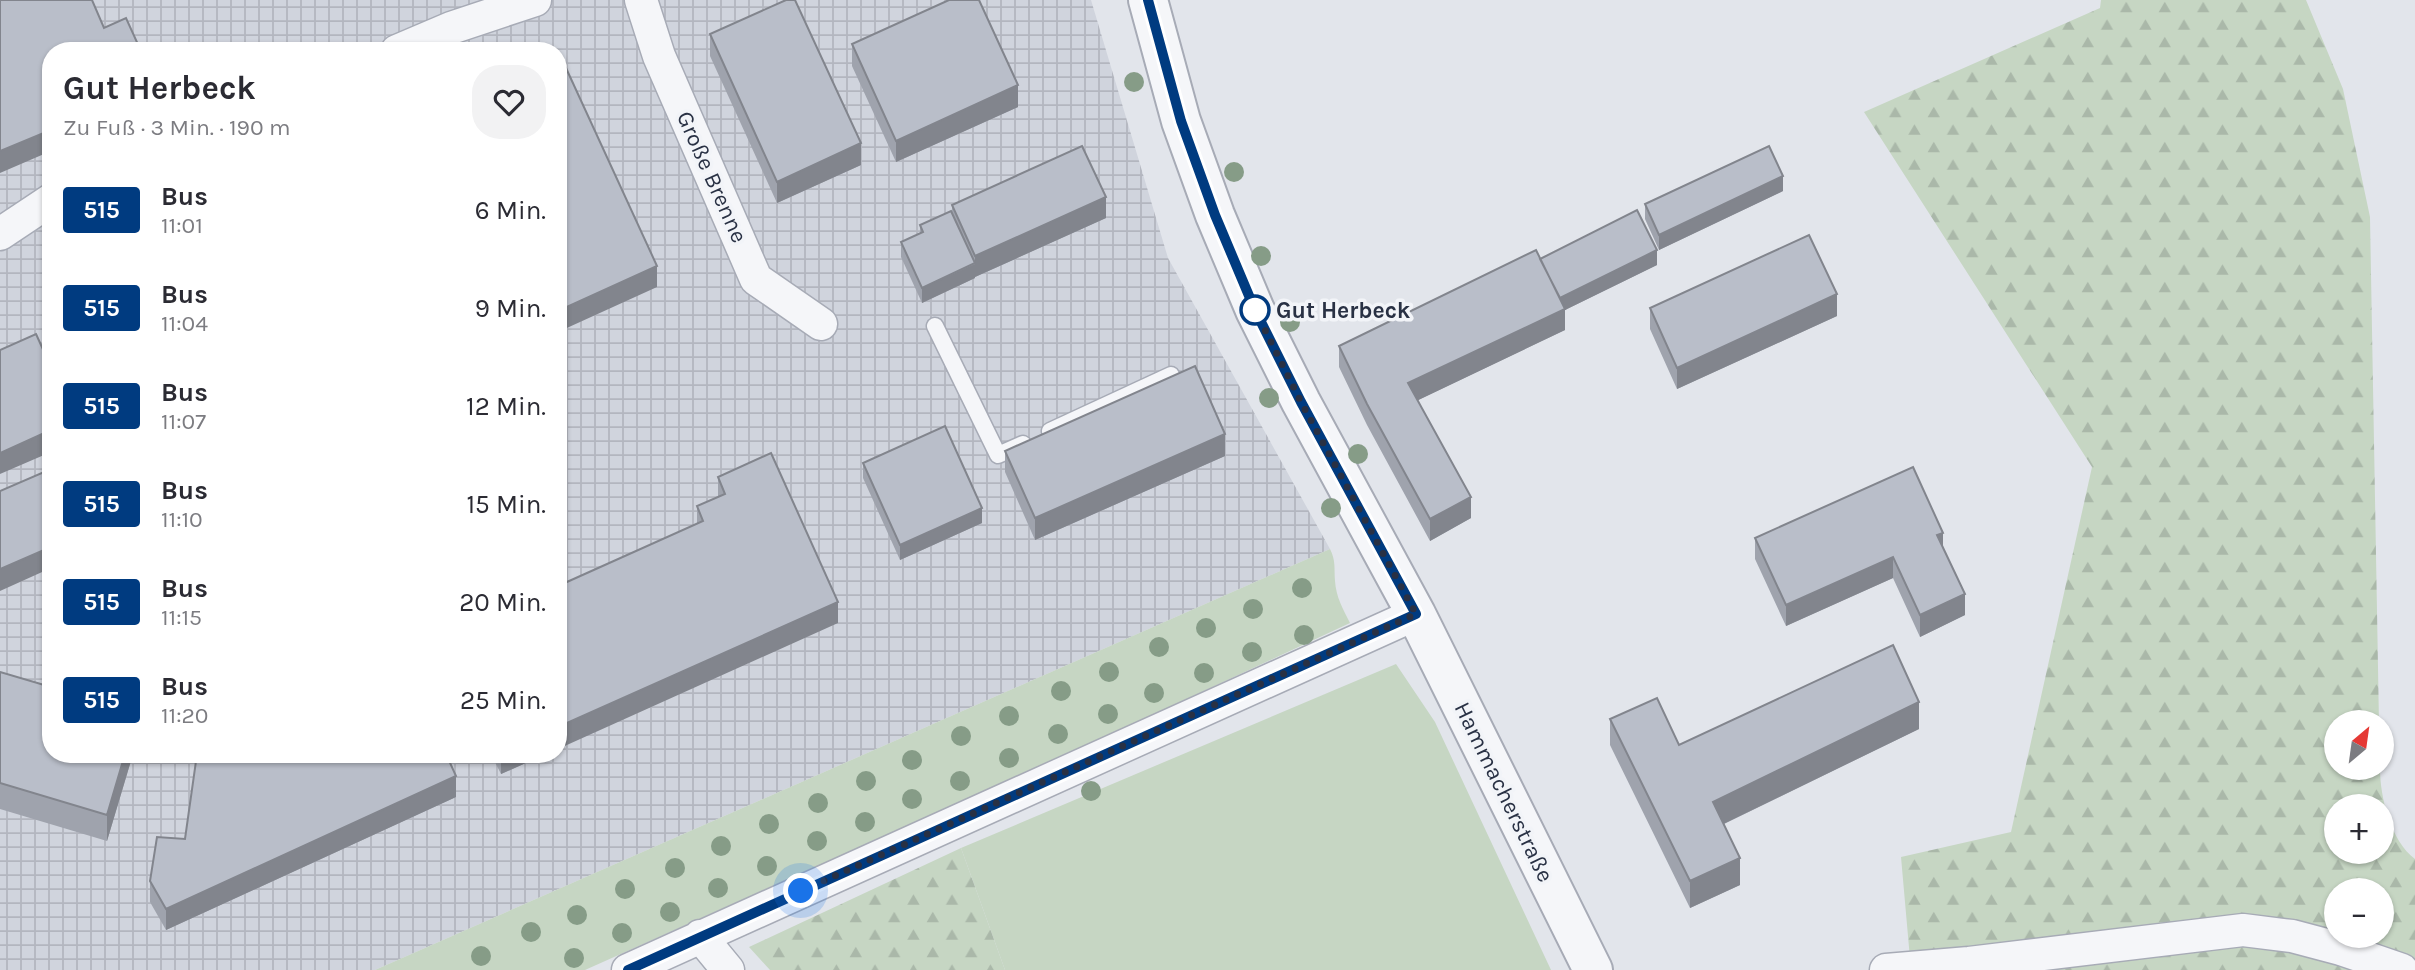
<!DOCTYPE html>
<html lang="de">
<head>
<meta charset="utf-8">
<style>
  :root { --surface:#fff; --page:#f2f2f3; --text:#2b2b33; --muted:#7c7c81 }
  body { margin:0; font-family:Karla,sans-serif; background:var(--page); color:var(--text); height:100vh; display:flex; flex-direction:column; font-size:26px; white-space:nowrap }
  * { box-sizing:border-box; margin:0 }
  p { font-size:23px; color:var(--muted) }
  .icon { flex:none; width:38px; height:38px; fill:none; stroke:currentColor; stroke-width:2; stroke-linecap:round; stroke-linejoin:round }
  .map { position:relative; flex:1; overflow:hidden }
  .panel { position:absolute; left:42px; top:42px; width:525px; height:721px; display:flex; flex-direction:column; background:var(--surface); border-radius:28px; box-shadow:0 2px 5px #0004 }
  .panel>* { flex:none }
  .badge { padding:0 14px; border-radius:5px; font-size:24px; line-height:46px }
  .needle { width:46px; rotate:29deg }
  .tools { position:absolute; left:2324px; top:710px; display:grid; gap:14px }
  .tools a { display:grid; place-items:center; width:70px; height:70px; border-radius:50%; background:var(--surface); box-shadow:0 2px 5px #0004; font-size:35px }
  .you { position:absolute; width:35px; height:35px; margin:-18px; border:5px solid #fff; border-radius:50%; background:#1a73e8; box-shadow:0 0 0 10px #1a73e833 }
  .map>.badge { position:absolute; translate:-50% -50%; box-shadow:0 0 0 4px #fff }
  .round { display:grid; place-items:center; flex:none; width:74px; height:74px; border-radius:28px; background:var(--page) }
  .head { display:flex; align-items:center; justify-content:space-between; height:119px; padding:0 21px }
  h1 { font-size:33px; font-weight:700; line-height:52px }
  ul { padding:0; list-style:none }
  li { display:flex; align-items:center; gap:21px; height:98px; padding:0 21px }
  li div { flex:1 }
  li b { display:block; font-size:26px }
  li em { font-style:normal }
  li .badge { min-width:77px; font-weight:700; text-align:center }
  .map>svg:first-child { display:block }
  .industrial { fill:url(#industrial-grid); fill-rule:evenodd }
  .grass { fill:#c6d6c3 }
  .forest { fill:url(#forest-firs); fill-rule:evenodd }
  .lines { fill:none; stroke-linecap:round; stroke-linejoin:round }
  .service-casing { stroke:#a7abb6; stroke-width:19 }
  .minor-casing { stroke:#a7abb6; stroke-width:35 }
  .tertiary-casing { stroke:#a7abb6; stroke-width:42 }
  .service { stroke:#f5f6f9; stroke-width:16 }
  .minor { stroke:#f5f6f9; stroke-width:32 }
  .tertiary { stroke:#f5f6f9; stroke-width:38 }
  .tree { fill:#869c87 }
  .wall { fill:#9fa3ad }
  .shaded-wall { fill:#82858d }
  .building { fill:#b9bec9; stroke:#82858d; stroke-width:2 }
  .line-casing { stroke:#fff; stroke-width:16 }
  .line { stroke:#003b80; stroke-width:10 }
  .walk { stroke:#293144; stroke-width:7; stroke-dasharray:0 12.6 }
  .stop-dot { fill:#fff; stroke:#003b80; stroke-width:3.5 }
  .labels { text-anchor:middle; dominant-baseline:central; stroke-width:7; stroke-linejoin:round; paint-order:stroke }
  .street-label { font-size:23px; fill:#293144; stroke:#f2f4f8 }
  .stop-label { font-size:23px; font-weight:bold; fill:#293144; stroke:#f2f4f8; text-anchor:start }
</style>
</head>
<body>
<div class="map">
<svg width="2415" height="970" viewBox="0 0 2415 970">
  <defs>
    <pattern id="industrial-grid" width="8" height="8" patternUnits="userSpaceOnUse" patternTransform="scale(1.75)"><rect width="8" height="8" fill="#d0d4dd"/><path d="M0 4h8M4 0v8" fill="none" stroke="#b3b6bf"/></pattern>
    <pattern id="forest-firs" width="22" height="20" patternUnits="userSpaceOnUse" patternTransform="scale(1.75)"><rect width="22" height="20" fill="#c6d6c3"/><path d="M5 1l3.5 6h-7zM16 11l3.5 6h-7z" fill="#aab8a9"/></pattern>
  </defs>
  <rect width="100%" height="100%" fill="#e2e5eb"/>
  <!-- industrial -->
  <path class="industrial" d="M 0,0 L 1091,0 L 1168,258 L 1330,549 L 375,970 L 0,970 ZM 51,51 L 558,51 L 558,754 L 51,754 Z"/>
  <!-- grass -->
  <path class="grass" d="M 1330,549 C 1336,561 1334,568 1335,581 C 1336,597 1343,609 1350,623 L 1077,750 L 585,970 L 375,970 Z
    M 1396,664 L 1435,722 L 1551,970 L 1005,970 L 961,848 Z"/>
  <!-- forest -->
  <path class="forest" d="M 2101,0 L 2306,0 L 2343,89 L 2370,217 L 2379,723 L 2336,723 L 2336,768 L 2380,768 C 2380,798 2391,841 2415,859 L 2415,970 L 1911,970 L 1901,857 L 2011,832 L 2092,467 L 1864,112 L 2100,8 ZM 2336,807 L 2382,807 L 2382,852 L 2336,852 ZM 2336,891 L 2382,891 L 2382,936 L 2336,936 Z
    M 961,848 L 1005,970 L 770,970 L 749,947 Z"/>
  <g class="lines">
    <defs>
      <path id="service" d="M 935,326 L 998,455 L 1023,444
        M 1050,431 L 1171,375"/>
      <path id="minor" d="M 641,0 L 659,56 L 756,279 L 821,324
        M 397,51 L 451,28 L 535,0
        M 0,234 L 51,200
        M 700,936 L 728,970
        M 628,970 L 1416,614
        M 1886,970 L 1969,963 L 2243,930 L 2292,936 L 2341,949 L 2402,970"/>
      <path id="tertiary" d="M 1148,0 L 1181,121 L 1215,215 L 1255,310 L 1301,402 L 1416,614 L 1593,970"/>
    </defs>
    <!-- service casing -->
    <use href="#service" class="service-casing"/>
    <!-- minor casing -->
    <use href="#minor" class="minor-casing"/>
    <!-- tertiary casing -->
    <use href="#tertiary" class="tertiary-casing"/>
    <!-- service -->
    <use href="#service" class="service"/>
    <!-- minor -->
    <use href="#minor" class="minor"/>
    <!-- tertiary -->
    <use href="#tertiary" class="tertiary"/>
  </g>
  <!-- trees -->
  <g class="tree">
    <circle cx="1134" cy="82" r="10"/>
    <circle cx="1234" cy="172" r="10"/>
    <circle cx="1261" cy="256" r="10"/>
    <circle cx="1290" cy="322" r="10"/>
    <circle cx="1269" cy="398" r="10"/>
    <circle cx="1358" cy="454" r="10"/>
    <circle cx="1331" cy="508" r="10"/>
    <circle cx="1302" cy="588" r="10"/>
    <circle cx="1253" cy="609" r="10"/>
    <circle cx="1206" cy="628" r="10"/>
    <circle cx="1304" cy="635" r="10"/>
    <circle cx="1159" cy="647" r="10"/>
    <circle cx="1252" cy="652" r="10"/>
    <circle cx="1109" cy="672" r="10"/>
    <circle cx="1204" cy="673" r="10"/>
    <circle cx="1061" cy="691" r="10"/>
    <circle cx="1154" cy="693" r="10"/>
    <circle cx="1108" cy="714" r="10"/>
    <circle cx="1009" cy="716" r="10"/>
    <circle cx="1058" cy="734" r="10"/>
    <circle cx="961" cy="736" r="10"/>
    <circle cx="1009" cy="758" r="10"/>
    <circle cx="912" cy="760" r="10"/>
    <circle cx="866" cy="781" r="10"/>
    <circle cx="960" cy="781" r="10"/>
    <circle cx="1091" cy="791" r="10"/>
    <circle cx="912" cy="799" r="10"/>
    <circle cx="818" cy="803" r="10"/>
    <circle cx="865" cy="822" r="10"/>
    <circle cx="769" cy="824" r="10"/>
    <circle cx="817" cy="841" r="10"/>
    <circle cx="721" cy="846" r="10"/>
    <circle cx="767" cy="866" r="10"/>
    <circle cx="675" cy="868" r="10"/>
    <circle cx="718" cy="888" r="10"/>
    <circle cx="625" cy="889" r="10"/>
    <circle cx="670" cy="912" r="10"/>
    <circle cx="577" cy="915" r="10"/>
    <circle cx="531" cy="932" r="10"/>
    <circle cx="622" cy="933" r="10"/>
    <circle cx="481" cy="956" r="10"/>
    <circle cx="574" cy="958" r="10"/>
  </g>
  <!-- wall -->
  <path class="wall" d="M 710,34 L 861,165 L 777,203 L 710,56 Z
    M 852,44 L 1018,107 L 896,162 L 852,66 Z
    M 1783,191 L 1659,250 L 1645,219 L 1645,204 Z
    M 952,205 L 1106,218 L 975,277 L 975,278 L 922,303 L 901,257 L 901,242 L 920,234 L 920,225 L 952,212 Z
    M 1540,259 L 1657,265 L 1565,310 L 1565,330 L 1418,400 L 1471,518 L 1430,541 L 1367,425 L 1339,367 L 1339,346 Z
    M 1650,308 L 1837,316 L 1677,389 L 1650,329 Z
    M 1005,451 L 1225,456 L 1035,540 L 1005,472 Z
    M 863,463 L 982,523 L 900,560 L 863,478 Z
    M 718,477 L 838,623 L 697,524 L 697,506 L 718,497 Z
    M 1755,538 L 1943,547 L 1965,615 L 1920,637 L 1893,578 L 1786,626 L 1755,559 Z
    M 0,672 L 51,754 L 133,754 L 107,841 L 0,809 Z
    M 1610,719 L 1679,745 L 1919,729 L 1724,824 L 1740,885 L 1690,908 L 1610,745 Z
    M 491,754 L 546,754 L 501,774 Z
    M 456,797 L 166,930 L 150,902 L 150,881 L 185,839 Z"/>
  <!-- shaded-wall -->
  <path class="shaded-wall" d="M 1018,85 L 1018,107 L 896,162 L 896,141 Z
    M 51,130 L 51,151 L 0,173 L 0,151 Z
    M 861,143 L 861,165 L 777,203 L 777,182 Z
    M 1783,176 L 1783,191 L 1659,250 L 1659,235 Z
    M 1106,197 L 1106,218 L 975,277 L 975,278 L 922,303 L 922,288 L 975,264 L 975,256 Z
    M 1657,250 L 1657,265 L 1565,310 L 1565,330 L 1408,405 L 1408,383 L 1557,299 Z
    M 657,266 L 657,287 L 558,332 L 558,311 Z
    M 1837,294 L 1837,316 L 1677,389 L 1677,368 Z
    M 51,430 L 51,452 L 0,474 L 0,453 Z
    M 1225,434 L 1225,456 L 1035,540 L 1035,518 Z
    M 1471,497 L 1471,518 L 1430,541 L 1430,519 Z
    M 982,508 L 982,523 L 900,560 L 900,545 Z
    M 1943,533 L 1943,554 L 1937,535 Z
    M 51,547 L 51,568 L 0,591 L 0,569 Z
    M 1893,557 L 1893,578 L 1786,626 L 1786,605 Z
    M 1965,594 L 1965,615 L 1920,637 L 1920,615 Z
    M 838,602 L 838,623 L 558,749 L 558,727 Z
    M 1919,702 L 1919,729 L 1713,829 L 1713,802 Z
    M 125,754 L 133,754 L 107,841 L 107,815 Z
    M 501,754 L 546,754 L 501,774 Z
    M 456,776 L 456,797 L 166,930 L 166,909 Z
    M 1740,858 L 1740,885 L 1690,908 L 1690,881 Z"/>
  <!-- building -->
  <path class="building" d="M 0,0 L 92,0 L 104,28 L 126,18 L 141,51 L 51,51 L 51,130 L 0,151 Z
    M 786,0 L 795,0 L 861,143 L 777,182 L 710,34 Z
    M 949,0 L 979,0 L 1018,85 L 896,141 L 852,44 Z
    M 566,68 L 657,266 L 558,311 L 558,71 Z
    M 1082,146 L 1106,197 L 975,256 L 952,205 Z
    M 1769,146 L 1783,176 L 1659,235 L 1645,204 Z
    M 1637,210 L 1657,250 L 1560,298 L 1540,259 Z
    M 951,211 L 975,263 L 922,288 L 901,242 L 923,232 L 920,225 Z
    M 1809,235 L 1837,294 L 1677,368 L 1650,308 Z
    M 1536,250 L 1565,309 L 1408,383 L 1471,497 L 1430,519 L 1367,404 L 1339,346 Z
    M 36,334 L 51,367 L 51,430 L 0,453 L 0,350 Z
    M 1195,366 L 1225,434 L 1035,518 L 1005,451 Z
    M 945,426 L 982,508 L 900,545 L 863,463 Z
    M 771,453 L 838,602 L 558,727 L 558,586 L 703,521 L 697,506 L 725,494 L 718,477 Z
    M 1913,467 L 1943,533 L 1937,535 L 1965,594 L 1920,615 L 1893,557 L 1786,605 L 1755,538 Z
    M 51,469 L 51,547 L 0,569 L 0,491 Z
    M 1893,645 L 1919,702 L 1713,802 L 1740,858 L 1690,881 L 1610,719 L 1657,698 L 1679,745 Z
    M 0,672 L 51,687 L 51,754 L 125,754 L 107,815 L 0,783 Z
    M 197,754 L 446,754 L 456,776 L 166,909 L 150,881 L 157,837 L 185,839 Z"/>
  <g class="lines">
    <defs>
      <path id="line" d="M 628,970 L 1416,614 L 1301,402 L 1255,310 L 1215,215 L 1181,121 L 1148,0"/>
    </defs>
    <!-- line casing -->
    <use href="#line" class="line-casing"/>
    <!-- line -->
    <use href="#line" class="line"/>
    <!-- walk -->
    <path class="walk" d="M 801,891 L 1416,614 L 1301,402 L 1255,310"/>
  </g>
  <!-- markers -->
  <circle class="stop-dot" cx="1255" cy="310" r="14"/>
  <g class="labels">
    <!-- street labels -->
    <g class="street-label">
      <text transform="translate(712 177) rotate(66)">Große Brenne</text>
      <text transform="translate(1504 792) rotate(64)">Hammacherstraße</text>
    </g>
    <!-- stop labels -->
    <g class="stop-label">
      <text x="1276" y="310">Gut Herbeck</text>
    </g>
  </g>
</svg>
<div class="tools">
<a><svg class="needle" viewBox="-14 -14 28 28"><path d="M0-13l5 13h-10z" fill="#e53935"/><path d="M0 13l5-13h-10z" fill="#7c7c81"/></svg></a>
<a>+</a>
<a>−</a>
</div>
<div class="you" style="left:801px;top:891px"></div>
<section class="panel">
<div class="head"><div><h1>Gut Herbeck</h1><p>Zu Fuß · 3 Min. · 190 m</p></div><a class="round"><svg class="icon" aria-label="heart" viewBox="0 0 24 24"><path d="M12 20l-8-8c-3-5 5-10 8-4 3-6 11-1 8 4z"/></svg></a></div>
<ul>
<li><span class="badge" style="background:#003b80;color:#fff">515</span><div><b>Bus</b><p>11:01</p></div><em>6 Min.</em></li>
<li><span class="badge" style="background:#003b80;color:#fff">515</span><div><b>Bus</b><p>11:04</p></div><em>9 Min.</em></li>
<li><span class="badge" style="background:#003b80;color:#fff">515</span><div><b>Bus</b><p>11:07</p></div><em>12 Min.</em></li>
<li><span class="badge" style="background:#003b80;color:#fff">515</span><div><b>Bus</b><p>11:10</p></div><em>15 Min.</em></li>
<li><span class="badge" style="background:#003b80;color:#fff">515</span><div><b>Bus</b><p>11:15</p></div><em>20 Min.</em></li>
<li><span class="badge" style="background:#003b80;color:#fff">515</span><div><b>Bus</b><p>11:20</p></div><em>25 Min.</em></li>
</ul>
</section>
</div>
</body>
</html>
